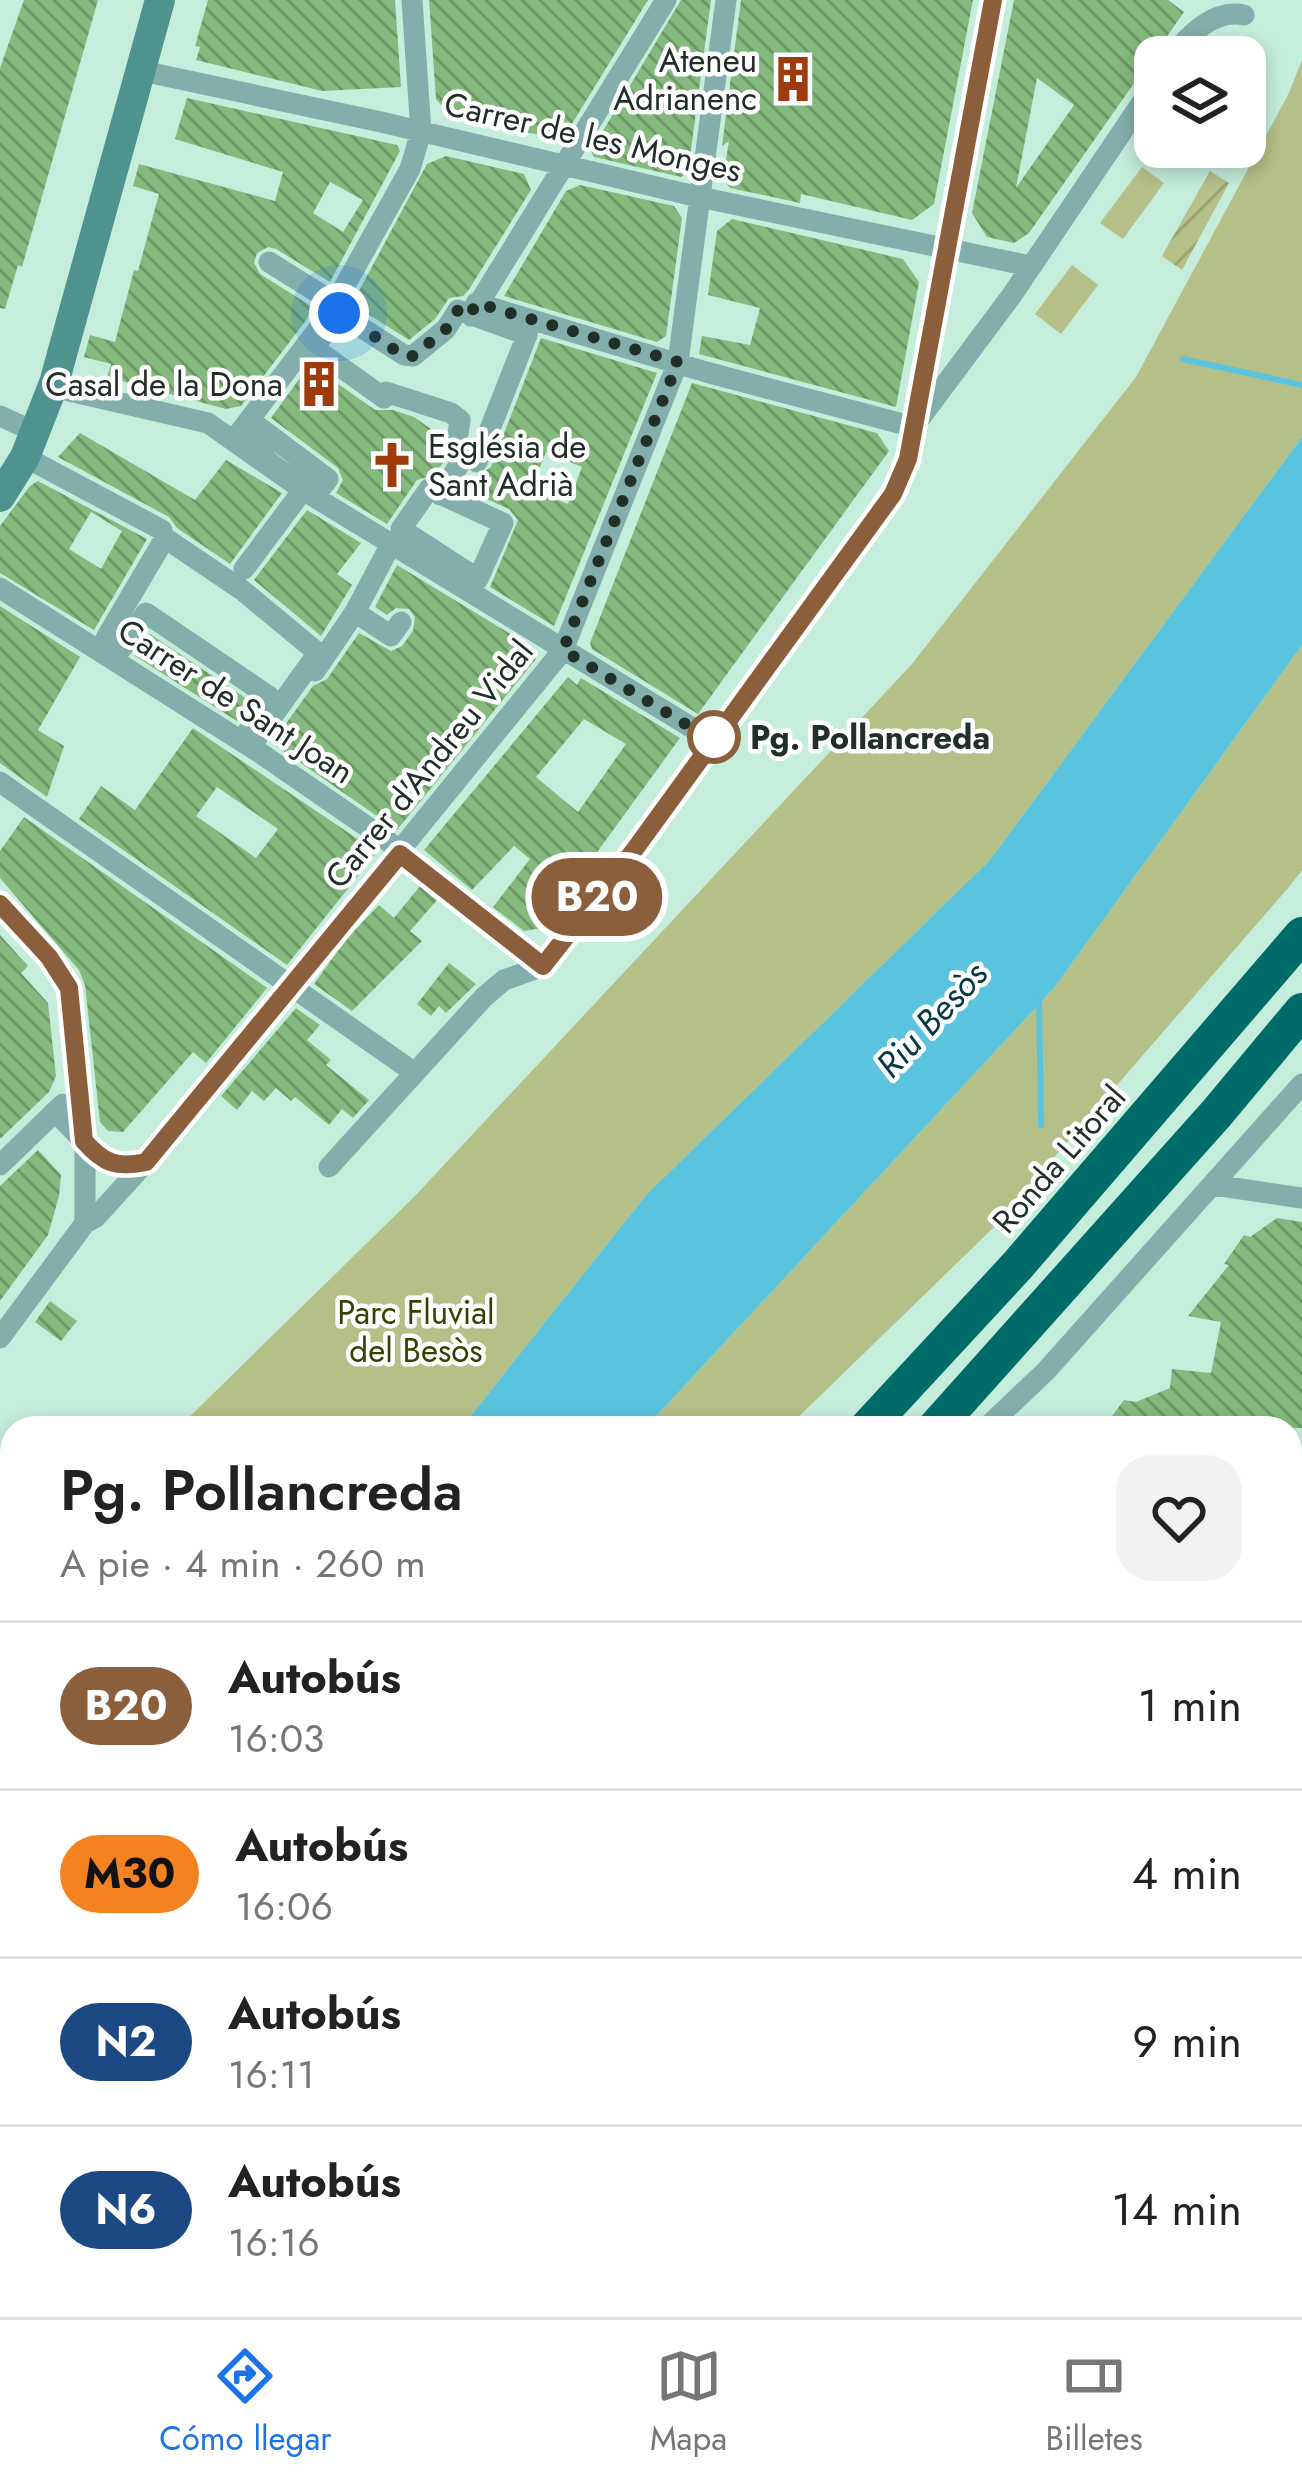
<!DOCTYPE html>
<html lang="es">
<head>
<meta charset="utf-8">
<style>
  :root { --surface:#fff; --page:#f2f2f2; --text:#222; --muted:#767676; --line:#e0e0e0; --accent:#1a73e8 }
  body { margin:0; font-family:Jost,sans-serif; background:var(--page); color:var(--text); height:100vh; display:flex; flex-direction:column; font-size:45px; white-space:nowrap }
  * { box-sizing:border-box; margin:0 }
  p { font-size:39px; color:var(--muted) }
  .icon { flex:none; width:66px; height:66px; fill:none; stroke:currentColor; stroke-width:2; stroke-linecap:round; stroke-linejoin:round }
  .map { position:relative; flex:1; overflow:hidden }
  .drawer { position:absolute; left:0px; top:1416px; width:1302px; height:903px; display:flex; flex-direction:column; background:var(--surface); border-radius:36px 36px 0 0; box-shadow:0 6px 18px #0003 }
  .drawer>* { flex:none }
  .badge { padding:0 24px; border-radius:39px; font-size:42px; line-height:78px }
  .fabs { position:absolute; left:1134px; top:36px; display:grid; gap:24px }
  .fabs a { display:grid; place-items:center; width:132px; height:132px; border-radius:24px; background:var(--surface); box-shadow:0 6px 18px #0003; font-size:60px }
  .you { position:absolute; width:60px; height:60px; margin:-30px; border:9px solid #fff; border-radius:50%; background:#1a73e8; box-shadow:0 0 0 18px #1a73e833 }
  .map>.badge { position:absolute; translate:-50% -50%; box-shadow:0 0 0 6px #fff }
  .round { display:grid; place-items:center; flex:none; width:126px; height:126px; border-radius:36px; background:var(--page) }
  .headline { display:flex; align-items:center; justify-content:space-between; height:204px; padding:0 60px }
  h1 { font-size:57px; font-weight:600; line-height:90px }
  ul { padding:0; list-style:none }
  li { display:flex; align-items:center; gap:36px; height:168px; padding:0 60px; border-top:3px solid var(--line) }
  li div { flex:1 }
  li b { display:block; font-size:45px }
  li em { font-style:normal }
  li .badge { min-width:132px; font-weight:700; text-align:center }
  .menu { display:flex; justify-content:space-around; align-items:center; height:168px; border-top:3px solid var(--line); background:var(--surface); font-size:33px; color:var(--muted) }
  .menu a { display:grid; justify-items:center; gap:6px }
  .menu .on { color:var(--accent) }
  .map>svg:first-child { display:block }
  .green { fill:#b5bf88 }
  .garden { fill:url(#garden-furrows) }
  .water { fill:#5ac4de }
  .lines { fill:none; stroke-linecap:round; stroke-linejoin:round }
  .stream { stroke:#5ac4de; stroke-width:6 }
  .building { fill:url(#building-back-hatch); fill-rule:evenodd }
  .highway-tunnel { stroke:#a4c7b7; stroke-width:36; stroke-dasharray:36 18; stroke-linecap:butt }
  .street { stroke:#82aeab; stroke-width:21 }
  .secondary { stroke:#4e9390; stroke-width:30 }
  .highway { stroke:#006c69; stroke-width:36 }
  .line-casing { stroke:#fff; stroke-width:27 }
  .line { stroke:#8b5e3c; stroke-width:18 }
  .walk { stroke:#202f28; stroke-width:12; stroke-dasharray:0 21.6 }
  .stop-dot { fill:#fff; stroke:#8b5e3c; stroke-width:6 }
  .labels { text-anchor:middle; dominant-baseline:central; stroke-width:9; stroke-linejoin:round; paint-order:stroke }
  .poi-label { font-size:33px; fill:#202f28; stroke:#fff; text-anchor:end }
  .street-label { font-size:33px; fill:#202f28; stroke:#fff }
  .stop-label { font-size:33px; font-weight:bold; fill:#202f28; stroke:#fff; text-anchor:start }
  .park-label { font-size:33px; fill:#394001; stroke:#fff }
  .water-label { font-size:36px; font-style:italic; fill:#063944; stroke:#fff }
</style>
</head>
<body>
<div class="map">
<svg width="1302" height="2317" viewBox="0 0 1302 2317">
  <defs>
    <pattern id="garden-furrows" width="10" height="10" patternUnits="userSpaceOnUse" patternTransform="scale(3)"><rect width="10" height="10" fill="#b5bf88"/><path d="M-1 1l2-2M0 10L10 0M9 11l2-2" fill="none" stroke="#9ba475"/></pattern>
    <pattern id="building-back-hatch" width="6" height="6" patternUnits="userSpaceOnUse" patternTransform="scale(3)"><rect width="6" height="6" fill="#84ba7d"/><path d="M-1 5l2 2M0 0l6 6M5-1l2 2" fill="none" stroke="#6c9866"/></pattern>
  </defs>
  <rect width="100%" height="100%" fill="#c5eddb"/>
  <!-- green -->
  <path class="green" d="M 1302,60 L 1302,437 L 990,860 L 647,1194 L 461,1428 L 178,1428 L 415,1196 L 912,664 L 1136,377 L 1289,93 Z
    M 1142,167 L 1164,183 L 1123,239 L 1100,223 Z
    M 1072,265 L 1098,285 L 1061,334 L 1035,314 Z
    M 1302,645 L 1302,870 L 1289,887 L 991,1230 L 787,1428 L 645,1428 L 1054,988 Z
    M 12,1569 L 12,1803 L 0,1810 L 0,1579 Z
    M 12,1959 L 12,2094 L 0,2103 L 0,1968 Z"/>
  <!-- garden -->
  <path class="garden" d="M 1210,171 L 1229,183 L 1182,270 L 1162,256 Z"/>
  <!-- water -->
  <path class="water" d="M 1302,437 L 1302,645 L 1054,988 L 645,1428 L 461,1428 L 647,1194 L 990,860 Z"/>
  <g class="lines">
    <!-- stream -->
    <path class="stream" d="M 1183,359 L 1302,385
      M 1039,997 L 1041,1125"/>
  </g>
  <!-- building -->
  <path class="building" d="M 24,0 L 98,0 L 22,267 L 18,265 L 5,309 L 0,308 L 0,68 Z
    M 208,0 L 395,0 L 401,87 L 322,91 L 196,60 L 200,47 L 195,46 Z
    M 429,0 L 648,0 L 570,127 L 549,137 L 449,115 L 436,99 Z
    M 681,0 L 711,0 L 688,172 L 681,177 L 594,157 L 591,151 Z
    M 741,0 L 973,0 L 934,204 L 912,220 L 801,194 L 800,203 L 730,188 L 723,179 L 729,141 L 722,146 Z
    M 1014,0 L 1168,0 L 1184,12 L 1029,233 L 1014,243 L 987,237 L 972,213 ZM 1037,78 L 1074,105 L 1016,188 Z
    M 187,98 L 397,145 L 400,151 L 330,282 L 276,249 L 268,247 L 257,253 L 254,263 L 260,274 L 311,306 L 307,319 L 241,406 L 226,409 L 107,377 L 111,364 L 84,357 L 90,335 L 115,342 L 134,270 L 138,271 L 159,194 L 133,186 L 139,164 L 275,201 L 283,172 L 175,139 ZM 330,182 L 363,200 L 343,232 L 313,213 Z
    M 446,156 L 524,174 L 531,190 L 468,291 L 463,296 L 449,298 L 435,319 L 409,340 L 352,304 L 427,164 Z
    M 580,185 L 674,206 L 682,218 L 666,336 L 657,342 L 504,296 L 566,191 Z
    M 732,219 L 903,259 L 919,282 L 896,407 L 699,354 L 702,336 L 750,345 L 760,308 L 708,295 L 717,231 Z
    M 541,338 L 657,373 L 554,626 L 490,587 L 518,520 L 509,509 L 471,492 L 476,477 L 491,467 ZM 546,452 L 582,467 L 568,504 L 531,489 Z
    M 310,364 L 375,410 L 393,410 L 414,417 L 441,436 L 446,458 L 435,475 L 417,480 L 387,524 L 336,493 L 343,480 L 338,468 L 271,418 Z
    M 692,383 L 877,433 L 889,451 L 698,714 L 592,649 L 590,643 Z
    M 80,433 L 195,500 L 226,460 L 282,493 L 230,564 L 177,528 L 169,517 L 58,457 Z
    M 38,481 L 147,539 L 94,630 L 0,573 L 0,526 L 30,486 ZM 91,512 L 122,531 L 101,569 L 69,549 Z
    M 307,510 L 361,543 L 337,574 L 352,585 L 321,636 L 254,580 Z
    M 397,565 L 535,649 L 536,659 L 397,830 L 272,743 L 313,686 L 327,679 L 359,633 L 391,651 L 402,646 L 413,631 L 415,617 L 409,609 L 396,608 L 387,615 L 375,607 Z
    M 0,606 L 80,657 L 38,730 L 64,746 L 47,797 L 0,763 Z
    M 150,634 L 250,701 L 237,721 L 135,656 Z
    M 568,677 L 577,685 L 581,678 L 680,738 L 542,928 L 524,931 L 493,907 L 530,859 L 514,846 L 472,890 L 424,850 ZM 584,719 L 626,744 L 578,812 L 536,777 Z
    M 193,728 L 377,852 L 287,965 L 79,819 L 101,786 L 135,810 ZM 217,787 L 278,829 L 256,858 L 196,816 Z
    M 24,817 L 267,988 L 206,1063 L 193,1052 L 123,1132 L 108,1131 L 100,1122 L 85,985 L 79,970 L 0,878 L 0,851 Z
    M 420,886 L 437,900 L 410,931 L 422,941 L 352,1011 L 314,984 L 347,938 L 379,905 L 394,918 Z
    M 0,935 L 28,966 L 21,973 L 48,1003 L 56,1076 L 49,1092 L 0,1139 Z
    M 449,963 L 476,984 L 446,1013 L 439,1006 L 431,1016 L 417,1004 Z
    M 296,1008 L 320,1025 L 307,1040 L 331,1060 L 326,1065 L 369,1100 L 353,1118 L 342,1109 L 329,1125 L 295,1097 L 291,1101 L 276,1088 L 264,1101 L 252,1091 L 237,1110 L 221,1096 Z
    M 38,1150 L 61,1175 L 59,1196 L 48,1235 L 0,1301 L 0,1186 Z
    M 1277,1218 L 1302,1222 L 1302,1428 L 1103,1428 L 1124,1400 L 1136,1402 L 1170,1388 L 1172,1369 L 1211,1373 L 1221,1322 L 1188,1316 L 1229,1265 L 1224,1264 L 1244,1235 L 1250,1237 Z
    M 50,1301 L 77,1321 L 61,1341 L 35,1322 Z"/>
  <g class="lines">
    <!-- highway-tunnel -->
    <path class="highway-tunnel" d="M 0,2165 L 12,2156
      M 0,2222 L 12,2214"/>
    <!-- street -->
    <path class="street" d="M 1173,57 C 1188,34 1215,9 1244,15
      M 142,71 L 381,122 L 699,197 L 1030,266
      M 269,262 L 336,304
      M 476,303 L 706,372 L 914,427
      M 458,310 L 527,335 L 477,462 L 456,447 L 460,420 L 451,413 L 386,392 L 384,398 L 314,348 L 339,313 L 404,355 L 413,356 L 446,329 Z
      M 471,316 L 666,0
      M 52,387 L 208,423 L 303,490 L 712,740
      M 0,416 L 35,432
      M 918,421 L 1012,295 L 1155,83
      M 256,425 L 328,479 L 318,492 C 293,476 247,461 256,425 Z
      M 233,441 L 328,316 L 410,169 L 421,132 L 412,0
      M 25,457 L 162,530
      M 429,489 L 503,523 L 478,579 L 401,529 Z
      M 440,495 L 466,454
      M 165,538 L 242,590 L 318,653 L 256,739 L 247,733 L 270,697 L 146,613 L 122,648 L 106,638 Z
      M 244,569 L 303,490
      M 0,588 L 260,753 L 385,839 L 543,966
      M 355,612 L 391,636 L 401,622
      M 315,671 L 355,612 L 389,548
      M 0,782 L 415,1073
      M 0,904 L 49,957 L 69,988 L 85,1122 L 85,1223 L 0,1338
      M 54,1112 C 90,1141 94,1172 146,1162
      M 0,1165 L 63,1104
      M 329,1167 L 484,997 L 504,980 L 543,966 L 635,849 L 893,494 L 907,459 L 993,0
      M 1214,1185 L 1302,1198
      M 85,1223 L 96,1217 L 146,1162 L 563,650 L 678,362 L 726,0
      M 986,1428 L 1046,1371 L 1302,1084
      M 168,2307 L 174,2317
      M 574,2307 L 580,2317
      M 1088,2307 L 1094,2317
      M 6,2317 L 22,2307
      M 922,2317 L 937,2307"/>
    <!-- secondary -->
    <path class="secondary" d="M 0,497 L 25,457 L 54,383 L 160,0
      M 0,1787 L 12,1797
      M 0,1829 L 12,1839
      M 1290,2171 L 1302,2173"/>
    <!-- highway -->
    <path class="highway" d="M 867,1428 L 1017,1266 L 1302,935
      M 935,1428 L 1216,1114 L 1302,1011"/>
  </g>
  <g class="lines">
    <defs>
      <path id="line" d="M 0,904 L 49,957 L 69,988 L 84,1141 C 104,1164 117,1168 146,1162 L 400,854 L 543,966 L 635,849 L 893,494 L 908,459 L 993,0"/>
    </defs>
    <!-- line casing -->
    <use href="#line" class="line-casing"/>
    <!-- line -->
    <use href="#line" class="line"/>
    <!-- walk -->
    <path class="walk" d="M 339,313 L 404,356 L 413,356 L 446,329 L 458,310 L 470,316 L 476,303 L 678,362 L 563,650 L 712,740 L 714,737"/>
  </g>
  <!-- icons -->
  <defs>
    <symbol id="building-bare" viewBox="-9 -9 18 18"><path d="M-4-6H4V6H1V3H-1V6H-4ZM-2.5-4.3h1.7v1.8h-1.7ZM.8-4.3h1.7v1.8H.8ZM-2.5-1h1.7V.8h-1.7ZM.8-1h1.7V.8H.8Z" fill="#9f3b0a" stroke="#fff" stroke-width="2.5" paint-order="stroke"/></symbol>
    <symbol id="church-bare" viewBox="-9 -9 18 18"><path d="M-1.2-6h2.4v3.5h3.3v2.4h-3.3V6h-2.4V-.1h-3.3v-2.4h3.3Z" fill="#9f3b0a" stroke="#fff" stroke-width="2.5" paint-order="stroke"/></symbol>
  </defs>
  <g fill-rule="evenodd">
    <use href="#building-bare" x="760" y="46" width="66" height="66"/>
    <use href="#building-bare" x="286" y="351" width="66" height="66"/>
    <use href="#church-bare" x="359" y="432" width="66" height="66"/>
  </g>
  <!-- markers -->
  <circle class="stop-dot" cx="714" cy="737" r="24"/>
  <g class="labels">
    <!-- poi labels -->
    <g class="poi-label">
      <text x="757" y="60">Ateneu<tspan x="757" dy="38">Adrianenc</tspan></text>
      <text x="283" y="384">Casal de la Dona</text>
      <text x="428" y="446" text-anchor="start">Església de<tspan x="428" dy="38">Sant Adrià</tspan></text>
    </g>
    <!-- street labels -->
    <g class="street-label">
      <text transform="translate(593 137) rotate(13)">Carrer de les Monges</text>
      <text transform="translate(236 701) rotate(33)">Carrer de Sant Joan</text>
      <text transform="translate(429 764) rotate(-51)">Carrer d'Andreu Vidal</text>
      <text transform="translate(1059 1159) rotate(-49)">Ronda Litoral</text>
    </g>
    <!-- stop labels -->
    <g class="stop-label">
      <text x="750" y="737">Pg. Pollancreda</text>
    </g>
    <!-- park labels -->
    <g class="park-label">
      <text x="416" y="1312">Parc Fluvial<tspan x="416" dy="38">del Besòs</tspan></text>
    </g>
    <!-- water labels -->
    <g class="water-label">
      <text transform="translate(931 1019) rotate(-47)">Riu Besòs</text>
    </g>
  </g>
</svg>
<div class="fabs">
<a><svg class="icon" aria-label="layers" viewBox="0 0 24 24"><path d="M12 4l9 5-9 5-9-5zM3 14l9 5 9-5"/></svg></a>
</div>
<div class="you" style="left:339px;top:313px"></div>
<b class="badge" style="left:597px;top:897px;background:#8b5e3c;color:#fff">B20</b>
<section class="drawer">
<div class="headline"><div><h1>Pg. Pollancreda</h1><p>A pie · 4 min · 260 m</p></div><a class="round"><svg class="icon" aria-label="heart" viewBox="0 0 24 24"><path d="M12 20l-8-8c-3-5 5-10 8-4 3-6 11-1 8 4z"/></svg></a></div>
<ul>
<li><span class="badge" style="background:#8b5e3c;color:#fff">B20</span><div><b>Autobús</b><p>16:03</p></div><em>1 min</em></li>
<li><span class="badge" style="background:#f58220;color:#111">M30</span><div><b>Autobús</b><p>16:06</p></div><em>4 min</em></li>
<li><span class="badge" style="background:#1c4883;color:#fff">N2</span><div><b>Autobús</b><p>16:11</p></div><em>9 min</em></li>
<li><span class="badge" style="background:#1c4883;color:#fff">N6</span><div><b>Autobús</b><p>16:16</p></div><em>14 min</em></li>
</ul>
</section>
</div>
<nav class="menu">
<a class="on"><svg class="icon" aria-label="directions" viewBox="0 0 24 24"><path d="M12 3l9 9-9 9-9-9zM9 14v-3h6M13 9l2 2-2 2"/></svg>Cómo llegar</a>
<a><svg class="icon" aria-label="map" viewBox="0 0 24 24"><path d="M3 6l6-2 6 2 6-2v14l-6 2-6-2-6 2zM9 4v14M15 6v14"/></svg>Mapa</a>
<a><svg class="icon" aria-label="tickets" viewBox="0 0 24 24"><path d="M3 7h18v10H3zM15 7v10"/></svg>Billetes</a>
</nav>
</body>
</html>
